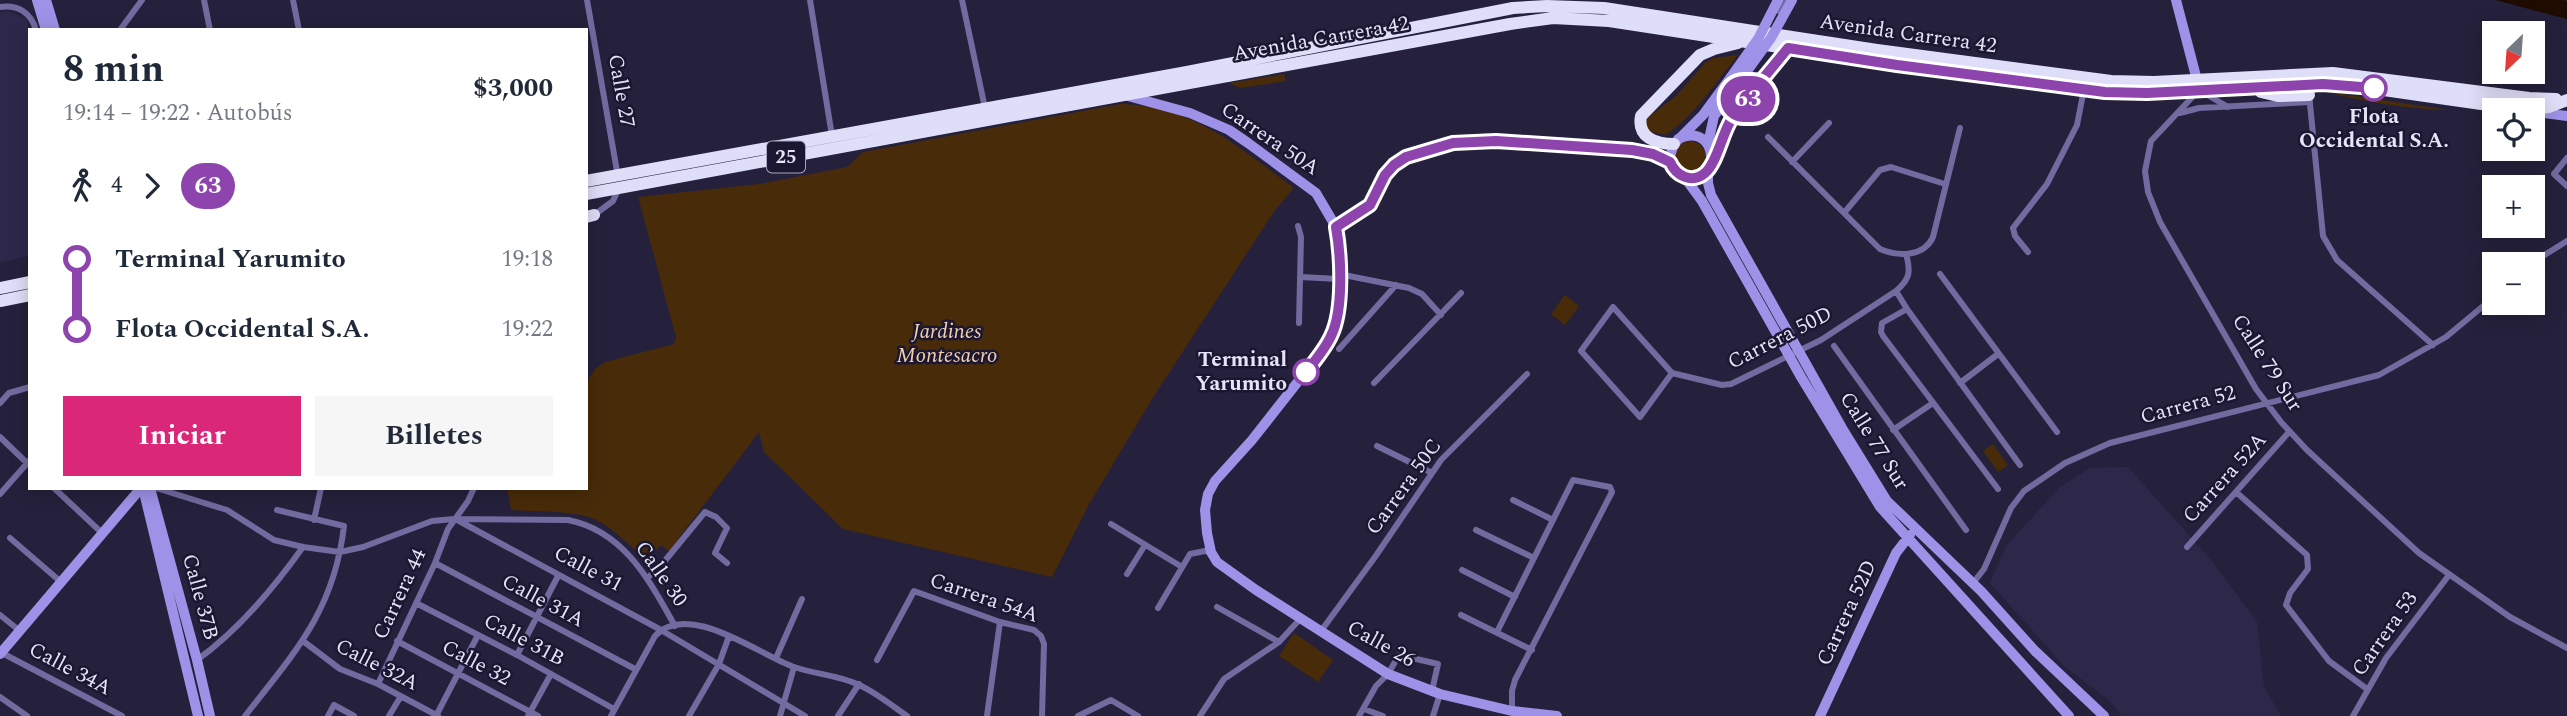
<!DOCTYPE html>
<html lang="es">
<head>
<meta charset="utf-8">
<style>
  :root { --surface:#fff; --page:#f6f6f7; --text:#1f2937; --muted:#747a83; --accent:#db2777 }
  body { margin:0; font-family:Spectral,serif; background:var(--page); color:var(--text); height:100vh; display:flex; flex-direction:column; font-size:26px; white-space:nowrap }
  * { box-sizing:border-box; margin:0 }
  p { font-size:23px; color:var(--muted) }
  .icon { flex:none; width:38px; height:38px; fill:none; stroke:currentColor; stroke-width:2; stroke-linecap:round; stroke-linejoin:round }
  .map { position:relative; flex:1; overflow:hidden }
  .side { position:absolute; left:28px; top:28px; width:560px; height:462px; display:flex; flex-direction:column; background:var(--surface); border-radius:0px; box-shadow:0 4px 18px #0003 }
  .side>* { flex:none }
  .badge { padding:0 14px; border-radius:23px; font-size:24px; line-height:46px }
  .needle { width:46px; rotate:205deg }
  .tools { position:absolute; left:2482px; top:21px; display:grid; gap:14px }
  .tools a { display:grid; place-items:center; width:63px; height:63px; border-radius:0px; background:var(--surface); box-shadow:0 4px 18px #0003; font-size:35px }
  .map>.badge { position:absolute; translate:-50% -50%; box-shadow:0 0 0 4px #fff }
  .legs { display:flex; align-items:center; gap:10px; height:77px; padding:0 35px; font-size:23px }
  .legs p { margin-inline-start:auto }
  .head { display:flex; align-items:center; justify-content:space-between; height:119px; padding:0 35px }
  h1 { font-size:38px; font-weight:700; line-height:52px }
  .primary-button { display:flex; gap:14px; margin-top:auto; padding:14px 35px }
  .primary-button a { flex:1; height:80px; border-radius:0px; background:var(--accent); color:#fff; font-size:28px; font-weight:700; line-height:80px; text-align:center }
  .primary-button a+a { background:var(--page); color:var(--text) }
  ul { padding:0 35px; list-style:none }
  li { display:flex; align-items:center; gap:24px; height:70px; font-size:26px }
  li i { display:grid; place-items:center; width:10px; height:100%; margin:0 9px; background:currentColor }
  li i::after { content:''; width:18px; height:18px; margin:-9px; border:5px solid; border-radius:50%; background:var(--surface) }
  li p { margin-inline-start:auto }
  li:first-child i { background:linear-gradient(#0000 50%,currentColor 0) }
  li:last-child i { background:linear-gradient(currentColor 50%,#0000 0) }
  .map>svg:first-child { display:block }
  .built { fill:#2d284a }
  .green { fill:#482b09 }
  .water { fill:#1f0c00 }
  .lines { fill:none; stroke-linecap:round; stroke-linejoin:round }
  .street { stroke:#716ba0; stroke-width:6 }
  .secondary { stroke:#9d92e7; stroke-width:10 }
  .highway { stroke:#dfdef8; stroke-width:12 }
  .secondary-bridge { stroke:#9d92e7; stroke-width:10 }
  .line-1-casing { stroke:#fff; stroke-width:16 }
  .line-1 { stroke:#8e44ad; stroke-width:10 }
  .stop-1-dot { fill:#fff; stroke:#8e44ad; stroke-width:3.5 }
  .labels { text-anchor:middle; dominant-baseline:central; stroke-width:5; stroke-linejoin:round; paint-order:stroke }
  .shield { fill:#1b1732; stroke:#a8a6bb; stroke-width:2 }
  .shield-label { font-size:19px; font-weight:bold; fill:#e5e4f6 }
  .street-label { font-size:21px; fill:#e5e4f6; stroke:#1b1732 }
  .stop-label { font-size:21px; font-weight:bold; fill:#e5e4f6; stroke:#1b1732 }
  .park-label { font-size:21px; font-style:italic; fill:#f4d0ae; stroke:#1b1732 }
</style>
</head>
<body>
<div class="map">
<svg width="2567" height="716" viewBox="0 0 2567 716">
  <rect width="100%" height="100%" fill="#25213c"/>
  <!-- built -->
  <path class="built" d="M 8,11 L 26,19 L 30,35 L 30,256 L 0,262 L 0,13 Z
    M 2128,467 L 2210,559 L 2257,622 L 2264,687 L 2281,716 L 2122,716 L 2109,700 L 2064,666 L 1990,583 L 2006,546 L 2060,487 L 2090,468 Z"/>
  <!-- green -->
  <path class="green" d="M 1738,55 C 1716,82 1695,116 1665,135 L 1651,132 L 1645,125 L 1647,118 L 1675,97 L 1705,63 L 1713,58 Z
    M 1284,74 L 1286,81 L 1240,88 L 1229,83 Z
    M 2328,92 L 2450,110 C 2409,109 2367,103 2328,92 Z
    M 1120,104 C 1193,105 1238,147 1294,188 L 1275,210 L 1152,399 L 1088,506 L 1052,577 L 843,529 L 764,452 L 759,432 L 669,551 L 661,545 L 646,560 C 630,546 614,528 594,519 C 573,510 535,512 511,510 L 507,488 L 586,488 L 586,382 L 596,368 L 605,362 L 674,344 L 676,337 L 638,197 L 759,184 L 847,167 L 863,152 Z
    M1674 157a16 16 0 1 1 32 0a16 16 0 1 1-32 0Z
    M 1565,295 L 1579,306 L 1565,325 L 1551,314 Z
    M 1993,444 L 2008,465 L 1998,472 L 1983,451 Z
    M 1294,633 L 1333,660 L 1318,682 L 1279,656 Z"/>
  <!-- water -->
  <path class="water" d="M 2495,0 L 2563,0 L 2567,1 L 2567,19 Z"/>
  <g class="lines">
    <!-- street -->
    <path class="street" d="M 204,0 L 210,30
      M 293,0 L 299,30
      M 587,0 L 618,177
      M 810,0 L 832,136
      M 962,0 L 985,108
      M 0,7 C 18,4 31,13 36,30
      M 1780,12 L 1785,0
      M 120,30 L 142,0
      M 2309,94 L 2323,236 L 2337,260 L 2433,345
      M 2228,107 L 2199,90 L 2151,141 L 2145,171 L 2148,192 L 2160,222 L 2256,389 L 2281,422 L 2307,450 L 2419,553 L 2510,617 L 2567,648
      M 2180,113 L 2199,108 L 2310,102
      M 1768,137 L 1880,249 C 1898,257 1924,257 1933,237 L 1960,128
      M 2567,158 L 2554,174 L 2567,186
      M 1792,162 L 1829,123
      M 1844,213 L 1880,170 L 1891,167 L 1945,184
      M 594,215 L 613,201 L 619,188
      M 1298,226 L 1301,237 L 1299,323
      M 2028,252 L 2015,236 L 2013,228 L 2047,184 L 2077,125 L 2084,89
      M 2530,264 L 2567,241
      M 1339,274 L 1409,288 L 1422,294 L 1441,315
      M 1940,274 L 2057,432
      M 1300,277 L 1339,279
      M 1896,291 L 1907,309
      M 1613,307 L 1672,373 L 1640,417 L 1581,351 Z
      M 1834,346 L 1966,530
      M 1339,349 L 1396,285
      M 1672,373 L 1722,385 L 1731,384 L 1821,340 L 1896,291 C 1910,279 1911,272 1906,254
      M 1374,383 L 1461,293
      M 1960,383 L 1998,354
      M 0,403 L 9,393 L 30,387
      M 1893,430 L 1933,403
      M 0,437 L 28,464
      M 1377,446 L 1432,473
      M 54,488 L 102,533
      M 156,488 L 227,510 L 274,540 L 303,547 L 340,552 L 363,547 L 432,521 L 454,519 L 568,520 C 624,531 649,580 675,626
      M 1998,489 L 1883,336 L 1881,332 L 1882,323 L 1907,309 L 2020,465
      M 2236,492 L 2307,555 L 2308,569 L 2290,593 L 2286,605 L 2329,661 L 2367,689
      M 0,494 L 30,460
      M 1513,500 L 1553,520
      M 314,520 L 321,488
      M 459,521 L 661,630 L 805,716
      M 1111,524 L 1182,567
      M 1476,530 L 1534,558
      M 10,538 L 61,582
      M 2187,547 L 2289,432
      M 435,563 L 635,669
      M 1462,570 L 1515,597
      M 1127,574 L 1145,545
      M 647,578 L 659,568 L 705,512 L 716,517 L 727,528 L 715,553 L 727,563
      M 1973,583 L 1984,569 L 2011,508 L 2024,491 L 2065,463 L 2110,443 L 2379,375 L 2446,337 L 2494,297
      M 416,603 L 517,655 L 614,709
      M 1217,607 L 1279,642
      M 1158,608 L 1190,554 L 1205,551 L 1211,552
      M 0,615 L 20,631
      M 1461,615 L 1532,650
      M 1321,631 L 1375,557 L 1441,460 L 1527,374
      M 1497,632 L 1573,480 L 1610,487 L 1612,492 L 1515,680 L 1512,691 L 1512,711
      M 303,641 L 340,669 L 378,684 L 438,716
      M 397,641 L 538,716
      M 2,653 L 122,716
      M 517,655 L 558,576
      M 776,658 L 802,599
      M 197,660 C 239,630 273,589 303,547
      M 877,660 L 914,591 L 1000,622 L 1034,630 L 1041,636 L 1044,644 L 1042,716
      M 378,684 L 435,563 L 448,529 L 468,501 L 474,488
      M 0,697 L 27,716
      M 1364,709 L 1383,716
      M 245,716 C 295,652 334,611 344,526 L 277,510
      M 328,716 L 334,705 L 354,716
      M 389,716 L 401,696
      M 436,716 L 478,635
      M 528,716 L 551,674
      M 611,716 L 655,636 C 689,600 759,655 794,667 C 814,674 837,675 857,684 C 874,691 891,705 907,716
      M 689,716 L 719,664 L 729,636
      M 780,716 L 794,667
      M 838,716 L 859,684
      M 987,716 L 1000,622
      M 1078,716 L 1111,700 L 1138,716
      M 1200,716 L 1224,679 L 1279,642 L 1301,618
      M 1359,716 L 1376,686 L 1388,674 L 1399,655 L 1438,664 L 1432,691
      M 1433,716 L 1440,694
      M 2353,716 L 2386,658 L 2449,575"/>
    <!-- secondary -->
    <path class="secondary" d="M 37,0 L 46,30
      M 46,0 L 55,30
      M 2176,0 L 2198,84
      M 1128,96 L 1190,113 L 1229,130 L 1248,143 L 1316,193 L 1336,227 L 1339,274 L 1336,324 L 1331,336 L 1315,360 L 1252,440 L 1215,481 L 1208,494 L 1205,510 L 1207,533 L 1211,552 L 1217,562 L 1256,590 L 1388,674 L 1440,694 L 1512,711 L 1557,716
      M 2536,112 L 2567,116
      M 1678,139 C 1720,119 1723,192 1681,175
      M 1708,144 L 1714,116 L 1739,82
      M 1671,164 L 1670,156 L 1674,144 L 1703,115 L 1731,77
      M 1708,169 L 1708,183 L 1711,195 L 1842,428 L 1887,501 L 1981,591 L 2035,651 L 2104,716
      M 1678,174 L 1688,182 L 1702,201 L 1801,377 L 1880,507 L 2069,716
      M 1336,227 L 1369,205 L 1386,175 L 1394,165 L 1406,157 L 1453,143 L 1496,141 L 1632,150 L 1653,154 L 1670,162
      M 143,488 L 198,716
      M 150,488 L 197,660 L 210,716
      M 0,654 L 141,488
      M 1820,716 L 1896,553 L 1910,535"/>
    <!-- highway -->
    <path class="highway" d="M 2261,92 L 2278,96 L 2309,95
      M 1674,144 C 1655,144 1637,137 1641,116 L 1700,55 L 1714,49 L 1738,43
      M 1711,163 L 1732,120 L 1788,48
      M 586,181 L 1187,72 L 1513,8 L 1547,6 L 1604,8 L 1877,50 L 2111,81 L 2154,82 L 2333,73 L 2529,98 L 2556,99
      M 586,194 L 1510,24 L 1553,18 L 1609,21 L 1897,65 L 2105,92 L 2147,93 L 2342,84 L 2523,110 L 2549,107 L 2567,100
      M 586,217 L 594,215
      M 0,288 L 30,282
      M 0,301 L 30,295"/>
    <!-- secondary-bridge -->
    <path class="secondary-bridge" d="M 1731,77 L 1758,39 L 1778,0
      M 1739,82 L 1771,38 L 1792,0"/>
  </g>
  <g class="lines">
    <defs>
      <path id="line-1" d="M 1306,372 C 1315,361 1325,349 1331,336 C 1344,310 1341,255 1336,227 L 1370,205 L 1385,175 L 1394,165 L 1406,157 L 1453,143 L 1496,141 L 1632,150 L 1653,154 L 1670,162 C 1676,176 1692,184 1705,173 C 1717,163 1722,134 1731,120 C 1748,95 1769,72 1788,48 L 1897,65 L 2105,92 L 2147,93 L 2323,84 L 2374,88"/>
    </defs>
    <!-- line-1 casing -->
    <use href="#line-1" class="line-1-casing"/>
    <!-- line-1 -->
    <use href="#line-1" class="line-1"/>
  </g>
  <!-- markers -->
  <g class="stop-1-dot">
    <circle cx="2374" cy="88" r="12"/>
    <circle cx="1306" cy="372" r="12"/>
  </g>
  <g class="labels">
    <!-- shield labels -->
    <rect class="shield" x="767" y="141.5" width="38" height="31" rx="5"/>
    <g class="shield-label">
      <text x="786" y="157">25</text>
    </g>
    <!-- street labels -->
    <g class="street-label">
      <text transform="translate(1908 34) rotate(8)">Avenida Carrera 42</text>
      <text transform="translate(1321 39) rotate(-10)">Avenida Carrera 42</text>
      <text transform="translate(621 91) rotate(80)">Calle 27</text>
      <text transform="translate(1270 139) rotate(34)">Carrera 50A</text>
      <text transform="translate(1780 338) rotate(-27)">Carrera 50D</text>
      <text transform="translate(2267 363) rotate(57)">Calle 79 Sur</text>
      <text transform="translate(2188 405) rotate(-15)">Carrera 52</text>
      <text transform="translate(1874 441) rotate(58)">Calle 77 Sur</text>
      <text transform="translate(2225 478) rotate(-48)">Carrera 52A</text>
      <text transform="translate(1404 487) rotate(-54)">Carrera 50C</text>
      <text transform="translate(588 569) rotate(28)">Calle 31</text>
      <text transform="translate(661 574) rotate(55)">Calle 30</text>
      <text transform="translate(400 594) rotate(-65)">Carrera 44</text>
      <text transform="translate(200 597) rotate(75)">Calle 37B</text>
      <text transform="translate(984 598) rotate(19)">Carrera 54A</text>
      <text transform="translate(543 601) rotate(28)">Calle 31A</text>
      <text transform="translate(1847 613) rotate(-65)">Carrera 52D</text>
      <text transform="translate(2385 634) rotate(-55)">Carrera 53</text>
      <text transform="translate(524 640) rotate(28)">Calle 31B</text>
      <text transform="translate(1381 644) rotate(29)">Calle 26</text>
      <text transform="translate(476 663) rotate(28)">Calle 32</text>
      <text transform="translate(377 665) rotate(27)">Calle 32A</text>
      <text transform="translate(70 669) rotate(28)">Calle 34A</text>
    </g>
    <!-- stop labels -->
    <g class="stop-label">
      <text x="2374" y="117">Flota<tspan x="2374" dy="24">Occidental S.A.</tspan></text>
      <text x="1287" y="360" text-anchor="end">Terminal<tspan x="1287" dy="24">Yarumito</tspan></text>
    </g>
    <!-- park labels -->
    <g class="park-label">
      <text x="947" y="332">Jardines<tspan x="947" dy="24">Montesacro</tspan></text>
    </g>
  </g>
</svg>
<div class="tools">
<a><svg class="needle" viewBox="-14 -14 28 28"><path d="M0-13l5 13h-10z" fill="#e53935"/><path d="M0 13l5-13h-10z" fill="#747a83"/></svg></a>
<a><svg class="icon" aria-label="locate" viewBox="0 0 24 24"><circle cx="12" cy="12" r="6"/><path d="M12 2v4M12 18v4M2 12h4M18 12h4"/></svg></a>
<a>+</a>
<a>−</a>
</div>
<b class="badge" style="left:1748px;top:99px;background:#8e44ad;color:#fff">63</b>
<section class="side">
<div class="head"><div><h1>8 min</h1><p>19:14 – 19:22 · Autobús</p></div><b>$3,000</b></div>
<div class="legs"><svg class="icon" aria-label="walk" viewBox="0 0 24 24"><circle cx="13" cy="4" r="2"/><path d="M13 8l-2 6 4 7M11 14l-3 7M7 12l3-4h3l4 4"/></svg>4<svg class="icon" aria-label="forward" viewBox="0 0 24 24"><path d="M9 5l7 7-7 7"/></svg><b class="badge" style="background:#8e44ad;color:#fff">63</b></div>
<ul>
<li><i style="color:#8e44ad"></i><b>Terminal Yarumito</b><p>19:18</p></li>
<li><i style="color:#8e44ad"></i><b>Flota Occidental S.A.</b><p>19:22</p></li>
</ul>
<div class="primary-button"><a>Iniciar</a><a>Billetes</a></div>
</section>
</div>
</body>
</html>
